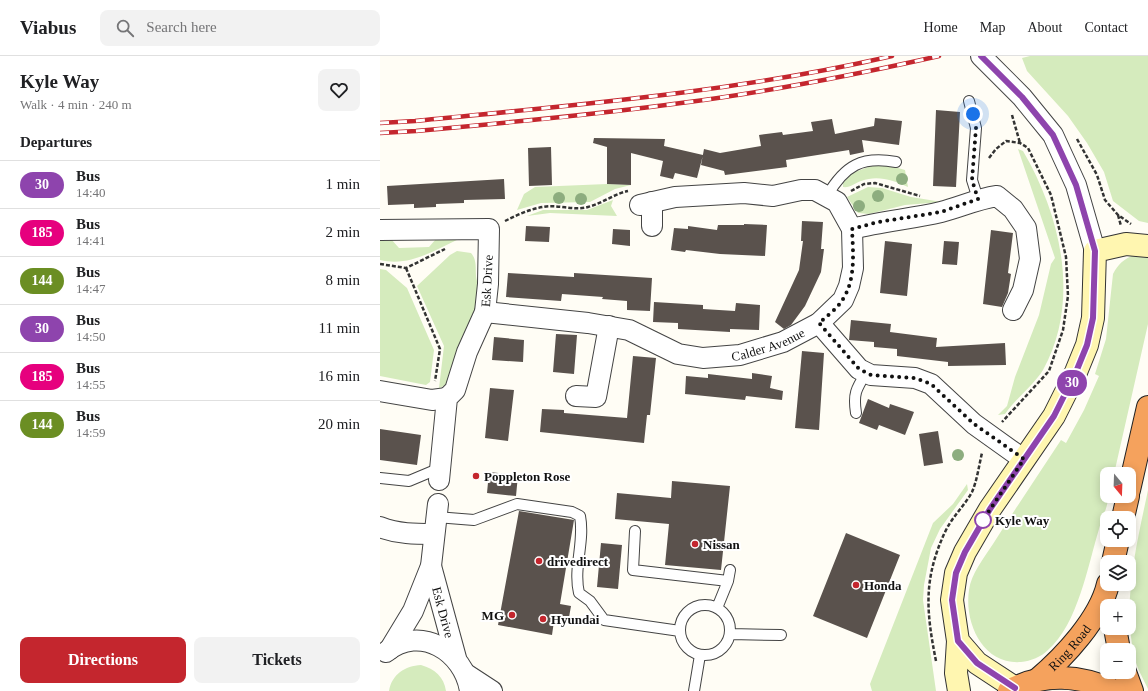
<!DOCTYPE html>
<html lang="en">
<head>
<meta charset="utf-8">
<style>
  :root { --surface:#fff; --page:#f2f2f2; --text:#202124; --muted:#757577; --line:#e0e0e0; --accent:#c4262e }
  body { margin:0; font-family:"Times New Roman",serif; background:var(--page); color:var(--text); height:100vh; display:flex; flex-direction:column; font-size:15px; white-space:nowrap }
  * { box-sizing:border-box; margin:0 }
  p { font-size:13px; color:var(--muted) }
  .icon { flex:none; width:22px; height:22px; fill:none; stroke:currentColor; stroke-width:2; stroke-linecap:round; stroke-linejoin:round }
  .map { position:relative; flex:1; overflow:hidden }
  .panel { display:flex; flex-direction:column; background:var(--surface); width:380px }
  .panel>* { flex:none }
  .badge { padding:0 8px; border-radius:13px; font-size:14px; line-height:26px }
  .needle { width:26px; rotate:161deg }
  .tools { position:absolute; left:720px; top:411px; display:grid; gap:8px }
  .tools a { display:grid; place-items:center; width:36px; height:36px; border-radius:8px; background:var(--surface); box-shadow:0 2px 10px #0003; font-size:20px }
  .you { position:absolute; width:20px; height:20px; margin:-10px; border:3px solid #fff; border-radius:50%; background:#1a73e8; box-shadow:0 0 0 6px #1a73e833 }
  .map>.badge { position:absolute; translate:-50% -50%; box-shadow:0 0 0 2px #fff }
  h2 { padding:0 20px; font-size:15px; line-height:36px }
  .round { display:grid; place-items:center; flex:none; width:42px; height:42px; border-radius:8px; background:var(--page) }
  .overview { display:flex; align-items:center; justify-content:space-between; height:68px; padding:0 20px }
  h1 { font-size:19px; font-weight:700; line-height:30px }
  .action { display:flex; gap:8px; margin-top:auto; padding:8px 20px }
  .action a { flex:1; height:46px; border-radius:8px; background:var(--accent); color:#fff; font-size:16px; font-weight:700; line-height:46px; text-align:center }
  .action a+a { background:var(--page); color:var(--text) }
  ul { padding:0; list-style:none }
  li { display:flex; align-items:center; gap:12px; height:48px; padding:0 20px; border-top:1px solid var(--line) }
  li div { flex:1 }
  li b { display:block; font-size:15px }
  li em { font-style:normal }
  li .badge { min-width:44px; font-weight:700; text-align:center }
  header { display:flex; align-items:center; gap:24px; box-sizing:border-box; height:56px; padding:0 20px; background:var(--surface); border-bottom:1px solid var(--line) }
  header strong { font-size:19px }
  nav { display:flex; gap:22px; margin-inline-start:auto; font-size:14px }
  .search { width:280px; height:36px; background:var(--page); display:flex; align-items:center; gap:10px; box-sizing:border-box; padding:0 14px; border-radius:8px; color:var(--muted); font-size:15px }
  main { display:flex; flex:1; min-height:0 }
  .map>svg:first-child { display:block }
  .green { fill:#d5ebbd }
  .building { fill:#5a524d }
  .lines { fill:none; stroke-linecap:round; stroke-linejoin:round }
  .lane-casing { stroke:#444; stroke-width:12 }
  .street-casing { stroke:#444; stroke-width:22 }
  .secondary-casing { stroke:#333; stroke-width:24 }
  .highway-casing { stroke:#222; stroke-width:24 }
  .path { stroke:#333; stroke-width:2.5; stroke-dasharray:4 2; stroke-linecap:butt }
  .lane { stroke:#fff; stroke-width:10 }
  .street { stroke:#fff; stroke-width:20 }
  .secondary { stroke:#fff6b0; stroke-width:22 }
  .highway { stroke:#f5a25d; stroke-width:22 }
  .rail-casing { stroke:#c4262e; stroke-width:4.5 }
  .rail { stroke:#fff; stroke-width:3; stroke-dasharray:9; stroke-linecap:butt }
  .tree { fill:#8dad7f }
  .line-casing { stroke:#fff; stroke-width:9 }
  .line { stroke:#8e44ad; stroke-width:6 }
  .walk { stroke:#111; stroke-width:4; stroke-dasharray:0 7.2 }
  .poi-dot { fill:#c4262e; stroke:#fff; stroke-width:1.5 }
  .stop-dot { fill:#fff; stroke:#8e44ad; stroke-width:2 }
  .labels { text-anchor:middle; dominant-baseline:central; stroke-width:4; stroke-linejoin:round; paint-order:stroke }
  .street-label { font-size:13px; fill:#111; stroke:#fff }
  .poi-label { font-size:13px; font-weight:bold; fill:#111; stroke:#fff; text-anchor:start }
  .stop-label { font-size:13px; font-weight:bold; fill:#111; stroke:#fff; text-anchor:start }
</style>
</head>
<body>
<header>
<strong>Viabus</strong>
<div class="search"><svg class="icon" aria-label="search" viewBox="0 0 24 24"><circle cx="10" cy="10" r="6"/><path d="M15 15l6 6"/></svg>Search here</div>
<nav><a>Home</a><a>Map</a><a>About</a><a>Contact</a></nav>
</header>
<main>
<section class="panel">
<div class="overview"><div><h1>Kyle Way</h1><p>Walk · 4 min · 240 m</p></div><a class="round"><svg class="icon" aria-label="heart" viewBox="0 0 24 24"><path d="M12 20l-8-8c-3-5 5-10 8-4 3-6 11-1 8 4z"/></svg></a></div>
<h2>Departures</h2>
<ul>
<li><span class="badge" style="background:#8e44ad;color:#fff">30</span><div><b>Bus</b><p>14:40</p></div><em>1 min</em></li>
<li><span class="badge" style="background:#e6007e;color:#fff">185</span><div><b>Bus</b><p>14:41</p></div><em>2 min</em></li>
<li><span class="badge" style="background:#6b8e23;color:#fff">144</span><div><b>Bus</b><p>14:47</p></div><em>8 min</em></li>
<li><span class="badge" style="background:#8e44ad;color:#fff">30</span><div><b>Bus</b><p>14:50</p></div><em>11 min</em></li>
<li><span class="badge" style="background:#e6007e;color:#fff">185</span><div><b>Bus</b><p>14:55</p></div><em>16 min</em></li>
<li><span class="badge" style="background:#6b8e23;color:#fff">144</span><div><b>Bus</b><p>14:59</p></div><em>20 min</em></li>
</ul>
<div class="action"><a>Directions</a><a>Tickets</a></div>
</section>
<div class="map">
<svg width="768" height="635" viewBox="0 0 768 635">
  <rect width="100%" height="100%" fill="#fffdf5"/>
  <!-- green -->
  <path class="green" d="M 650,0 L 768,0 L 768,167 L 759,165 L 733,145 L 724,116 L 707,87 L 688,60 L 647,15 L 642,2 Z
    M 638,93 L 643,95 C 681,160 701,245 663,314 C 653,330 636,342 625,358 L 618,359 L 627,350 L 635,321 L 659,259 L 671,208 L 675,202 Z
    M 494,109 L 508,109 L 525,114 L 528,131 C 512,124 498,119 481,125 C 475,127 470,132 463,131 L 463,127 L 472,117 Z
    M 227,128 L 251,129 L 235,133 L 210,146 L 161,147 L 137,154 L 144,138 L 155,131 Z
    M 488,131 L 502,132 L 531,141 L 562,146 L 525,149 L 489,158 L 478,157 L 467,141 Z
    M 233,144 L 231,150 L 237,160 L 170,157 L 147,160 L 163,154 L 207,154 Z
    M 81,182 C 54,194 31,211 0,204 L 0,183 L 11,183 L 19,192 L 49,191 L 56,183 Z
    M 77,195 L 91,197 C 100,207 92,221 100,230 L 96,259 L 66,329 L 59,332 L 64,290 L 37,230 L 70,199 Z
    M 754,199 L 768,199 L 768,268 L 734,418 L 727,418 C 727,425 728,436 728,441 C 729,448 721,465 719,473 C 708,509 698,568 668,594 C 661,601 651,605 641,606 C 603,609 584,567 589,534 C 591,518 604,502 613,488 C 635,453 658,419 681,384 L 686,387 L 704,354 L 719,320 L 715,318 L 726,283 L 733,218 C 738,208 744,203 754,199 Z
    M 0,213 L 6,214 L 27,232 L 54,294 L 50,326 L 46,329 L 0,320 Z
    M 587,428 L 588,434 L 560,473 L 551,492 L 544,529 L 543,544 L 556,635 L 492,635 L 490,628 L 553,467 L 573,448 Z
    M 768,434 L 768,633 C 763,622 756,611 754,599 C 742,545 757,487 768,434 Z
    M 41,609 C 55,613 64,621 66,635 L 9,635 C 12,618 25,610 41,609 Z"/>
  <!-- building -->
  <path class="building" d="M 556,54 L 580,56 L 576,131 L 553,130 Z
    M 495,62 L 522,65 L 519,89 L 482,84 L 484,96 L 470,99 L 469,94 L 406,104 L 407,111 L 345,119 L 344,115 L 321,109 L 324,93 L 340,97 L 381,90 L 379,79 L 402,76 L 403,79 L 433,75 L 431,66 L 452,63 L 455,78 L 494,70 Z
    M 214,82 L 285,83 L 284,90 L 323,99 L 317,122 L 295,117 L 293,123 L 280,120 L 283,105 L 251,97 L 251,129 L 227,128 L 227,91 L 213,87 Z
    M 171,91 L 172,129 L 149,130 L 148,92 Z
    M 124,123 L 125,143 L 84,144 L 84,147 L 56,148 L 56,151 L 34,152 L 34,148 L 8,149 L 7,130 Z
    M 422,165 L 443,166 L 441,193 L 444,193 L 441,216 L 425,250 L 411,269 L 404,273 L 395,266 L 419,214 L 423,185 L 421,185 Z
    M 364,168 L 387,169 L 385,200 L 340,198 L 306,194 L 305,196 L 291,194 L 294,172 L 308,173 L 308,170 L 337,174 L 338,169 L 364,169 Z
    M 146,170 L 170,171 L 169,186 L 145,185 Z
    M 233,173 L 250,174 L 250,190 L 232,188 Z
    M 611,174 L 633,177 L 628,217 L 631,218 L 628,237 L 622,251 L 603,248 Z
    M 505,185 L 532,188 L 527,240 L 500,237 Z
    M 564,185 L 579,186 L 577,209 L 562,208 Z
    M 128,217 L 194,221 L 194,217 L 272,222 L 270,255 L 247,254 L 247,245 L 222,243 L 223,241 L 182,238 L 181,245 L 126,241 Z
    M 274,246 L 323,249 L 323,253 L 355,255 L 356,247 L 380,249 L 379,274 L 350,273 L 350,276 L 298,273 L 298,267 L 273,266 Z
    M 471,264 L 511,268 L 510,276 L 557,282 L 556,291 L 625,287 L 626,309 L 568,310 L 568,306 L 517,300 L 517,293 L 494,291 L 494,286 L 469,284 Z
    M 176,278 L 197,279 L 194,318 L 173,316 Z
    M 114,281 L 144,284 L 143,306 L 112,304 Z
    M 422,295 L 444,297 L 439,374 L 415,372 Z
    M 253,300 L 276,302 L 270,359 L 267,359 L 264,387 L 160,376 L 162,353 L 184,354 L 184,357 L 247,362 Z
    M 372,317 L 392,320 L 390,332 L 403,335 L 402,344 L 366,340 L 365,344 L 305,338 L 306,320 L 328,322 L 328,318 L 372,323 Z
    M 110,332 L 134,334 L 128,385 L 105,382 Z
    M 488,343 L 509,352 L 510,348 L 534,356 L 525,379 L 499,369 L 497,374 L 479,367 Z
    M 0,373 L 41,379 L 37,409 L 0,404 Z
    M 558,375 L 563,407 L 544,410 L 539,378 Z
    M 109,416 L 138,419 L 136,440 L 107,437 Z
    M 292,425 L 350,430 L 341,514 L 285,509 L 289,468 L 235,463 L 237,437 L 291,442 Z
    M 139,455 L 194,464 L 180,548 L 191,550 L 188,567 L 174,565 L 172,579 L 118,569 Z
    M 466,477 L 520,499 L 487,582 L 433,560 Z
    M 221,487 L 242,489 L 238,533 L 217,531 Z"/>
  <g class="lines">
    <defs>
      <path id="lane" d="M 589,45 L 596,72 L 592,124 L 598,143
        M 447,140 C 465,109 482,100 516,106
        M 476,357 C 473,338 476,333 486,317
        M 0,422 L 29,425 L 60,412
        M 56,461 L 94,464 L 137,448 L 192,456 L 200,460 C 205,486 193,511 199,537 L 210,545 L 224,564 L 300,575
        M 255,475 L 253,514 L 348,525
        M300 574a25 25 0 1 1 50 0a25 25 0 1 1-50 0Z
        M 337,552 L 348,525 L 350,514
        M 350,578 L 401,579
        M 314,635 L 320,599"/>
      <g id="street">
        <path d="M 601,0 L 642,41 L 673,79 L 696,129 L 715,195"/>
        <path d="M 272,146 L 272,170"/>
        <path d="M 472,173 C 502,165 532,163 561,156 C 580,151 597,143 617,140 L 633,153 L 646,172 L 650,203 L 643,234 L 633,254"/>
        <path d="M 0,174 L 109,173 L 108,228 L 105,256 L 87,296 L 75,334 L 67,342 L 59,424"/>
        <path id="s1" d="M 105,256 L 208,267 L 249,274 L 298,298 L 323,302 L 360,299 L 403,286 L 439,267 L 463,244 L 469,230 L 473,212 L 472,173 L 457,146 L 435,134 L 421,134 L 393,140 L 364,137 L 295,141 L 260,149"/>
        <path d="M 439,267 L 479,313 L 491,319 L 535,322 L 551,328 L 594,368 L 643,403"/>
        <path d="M 0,335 L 52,344 L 67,342"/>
        <path d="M 196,340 L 216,341 L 229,270"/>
        <path d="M 0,471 C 18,478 35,478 54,478"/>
        <path id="s2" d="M 51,510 L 76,602"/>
        <path d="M 10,593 L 33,555 L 51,510 L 58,448"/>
        <path d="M 6,596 C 40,568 84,595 90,635"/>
        <path d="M 86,618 L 112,635"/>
      </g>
      <path id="secondary" d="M 578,585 L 597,607 L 635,632
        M 579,635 L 576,617 L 578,585 L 572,544 L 576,517 L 585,496 L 610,453 L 674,360 L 696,316 L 707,289 L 713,262 L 715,195 L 746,188 L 768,190"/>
      <g id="highway">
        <path d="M 749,434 L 768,351"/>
        <path d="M 743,462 L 748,440"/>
        <path d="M 733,506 L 738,484"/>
        <path d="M 735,572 L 739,594"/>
        <path d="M 745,616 L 752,635"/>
        <path id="s3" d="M 657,624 C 684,601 720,563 728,528"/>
        <path d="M 629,635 C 663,616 701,619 735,635"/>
      </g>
    </defs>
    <!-- lane casing -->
    <use href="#lane" class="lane-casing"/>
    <!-- street casing -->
    <use href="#street" class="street-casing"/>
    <!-- secondary casing -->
    <use href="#secondary" class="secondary-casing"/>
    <!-- highway casing -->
    <use href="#highway" class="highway-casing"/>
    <!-- path -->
    <path class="path" d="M 632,59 L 640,87
      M 697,83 L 717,119 L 725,144 L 738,159 L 751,168
      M 609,102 L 616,93 L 626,85 L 640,87 L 648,92 L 671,139 L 686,201 L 688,240 L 683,274 L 669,315 L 622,366
      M 471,135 L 484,128 L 495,127 L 540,140
      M 738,159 L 741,170
      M 125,165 C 137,159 150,153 163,151 C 177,148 194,155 208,151 C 223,147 234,138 248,135
      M 0,208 L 26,212 L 65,193
      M 26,212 L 60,293 L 55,325
      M 556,605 C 546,555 543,522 566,474 C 573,460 585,449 592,436 C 597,425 599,409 602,397"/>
    <!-- lane -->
    <use href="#lane" class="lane"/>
    <!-- street -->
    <use href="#street" class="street"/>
    <!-- secondary -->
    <use href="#secondary" class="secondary"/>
    <!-- highway -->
    <use href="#highway" class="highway"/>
    <defs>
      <path id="rail" d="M 0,67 L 35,65 C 195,49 356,36 512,0
        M 0,77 L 36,75 C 124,67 213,59 301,47 C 388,36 474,19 559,0"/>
    </defs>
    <!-- rail casing -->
    <use href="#rail" class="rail-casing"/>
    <!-- rail -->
    <use href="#rail" class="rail"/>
  </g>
  <!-- trees -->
  <g class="tree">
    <circle cx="522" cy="123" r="6"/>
    <circle cx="498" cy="140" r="6"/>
    <circle cx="179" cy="142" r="6"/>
    <circle cx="201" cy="143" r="6"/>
    <circle cx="479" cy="150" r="6"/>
    <circle cx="578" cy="399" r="6"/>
  </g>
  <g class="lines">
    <defs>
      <path id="line" d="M 601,0 L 642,41 L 673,79 L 696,129 L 715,195 L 713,262 L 707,289 L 696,316 L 674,360 L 610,453 L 585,496 L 576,517 L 572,544 L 578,585 L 597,607 L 635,632"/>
    </defs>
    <!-- line casing -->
    <use href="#line" class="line-casing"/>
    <!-- line -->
    <use href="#line" class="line"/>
    <!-- walk -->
    <path class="walk" d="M 593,58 L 596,72 L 592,124 L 598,143 L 561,156 L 498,166 L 472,173 C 473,195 476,223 463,243 C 458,252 447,260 439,267 L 479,313 L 491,319 L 535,322 L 551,328 L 594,368 L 644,403 L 603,464"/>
  </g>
  <!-- markers -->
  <g class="poi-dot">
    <circle cx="96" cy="420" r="4"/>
    <circle cx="315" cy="488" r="4"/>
    <circle cx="159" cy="505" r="4"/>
    <circle cx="476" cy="529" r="4"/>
    <circle cx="132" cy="559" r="4"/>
    <circle cx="163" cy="563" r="4"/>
  </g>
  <circle class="stop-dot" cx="603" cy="464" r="8"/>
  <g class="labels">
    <!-- street labels -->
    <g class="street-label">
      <text transform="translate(107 225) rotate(-87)">Esk Drive</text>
      <text stroke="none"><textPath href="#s1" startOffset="292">Calder Avenue</textPath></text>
      <text stroke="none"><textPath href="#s2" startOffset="48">Esk Drive</textPath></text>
      <text stroke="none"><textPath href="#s3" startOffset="46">Ring Road</textPath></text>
    </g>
    <!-- poi labels -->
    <g class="poi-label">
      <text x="104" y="420">Poppleton Rose</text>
      <text x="323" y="488">Nissan</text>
      <text x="167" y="505">drivedirect</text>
      <text x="484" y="529">Honda</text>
      <text x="124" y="559" text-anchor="end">MG</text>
      <text x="171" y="563">Hyundai</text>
    </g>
    <!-- stop labels -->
    <g class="stop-label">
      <text x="615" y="464">Kyle Way</text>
    </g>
  </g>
</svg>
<div class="tools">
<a><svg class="needle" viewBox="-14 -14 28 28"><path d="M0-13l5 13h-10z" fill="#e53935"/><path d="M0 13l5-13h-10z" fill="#757577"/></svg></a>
<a><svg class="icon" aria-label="locate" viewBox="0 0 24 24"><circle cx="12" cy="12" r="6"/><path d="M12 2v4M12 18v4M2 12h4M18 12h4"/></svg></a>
<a><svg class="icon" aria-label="layers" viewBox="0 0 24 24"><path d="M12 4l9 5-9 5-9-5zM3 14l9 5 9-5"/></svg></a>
<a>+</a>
<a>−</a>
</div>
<div class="you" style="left:593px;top:58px"></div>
<b class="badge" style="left:692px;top:327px;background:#8e44ad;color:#fff">30</b>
</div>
</main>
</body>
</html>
